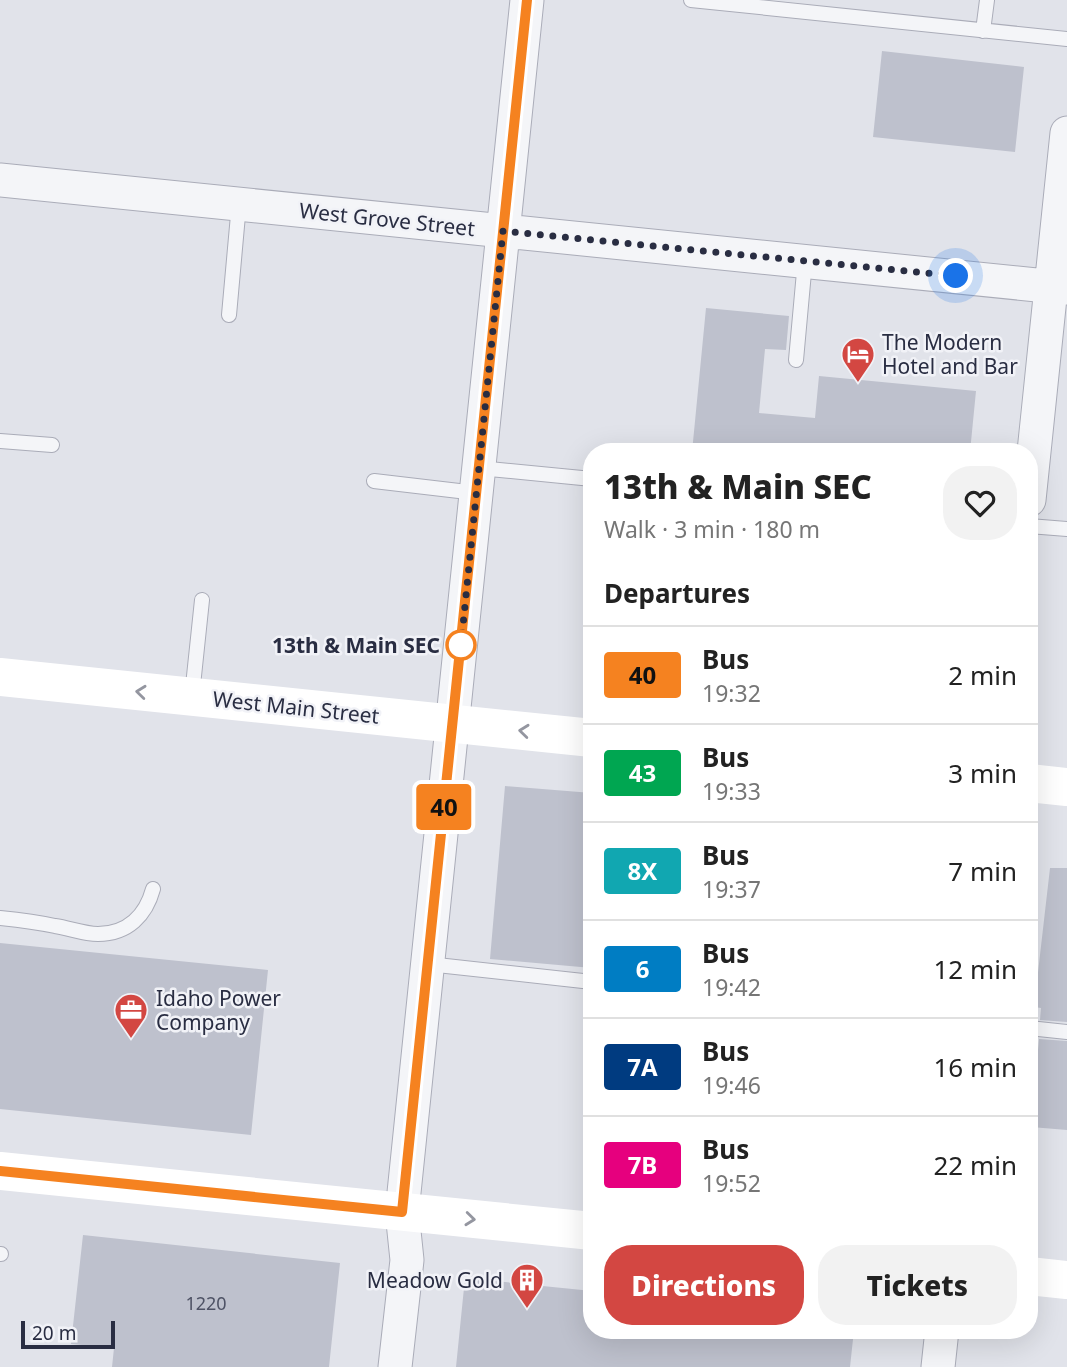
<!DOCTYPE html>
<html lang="en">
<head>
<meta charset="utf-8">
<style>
  :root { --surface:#fff; --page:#f2f2f2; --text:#222; --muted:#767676; --line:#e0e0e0; --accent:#d34742 }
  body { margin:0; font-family:"Noto Sans",sans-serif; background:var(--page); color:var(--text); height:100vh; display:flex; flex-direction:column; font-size:26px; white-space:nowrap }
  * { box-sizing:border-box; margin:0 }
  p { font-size:23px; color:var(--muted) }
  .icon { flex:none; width:38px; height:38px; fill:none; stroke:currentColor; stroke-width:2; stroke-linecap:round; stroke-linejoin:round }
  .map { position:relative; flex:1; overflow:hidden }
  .details { position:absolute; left:583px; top:443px; width:455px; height:896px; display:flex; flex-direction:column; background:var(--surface); border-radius:28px; box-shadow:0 7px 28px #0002 }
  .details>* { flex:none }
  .badge { padding:0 14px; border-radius:5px; font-size:24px; line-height:46px }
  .scale { position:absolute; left:21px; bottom:18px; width:94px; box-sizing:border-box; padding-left:7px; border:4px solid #292d42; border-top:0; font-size:19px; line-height:24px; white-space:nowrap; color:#292d42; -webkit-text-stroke:5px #f1f2f7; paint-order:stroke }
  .you { position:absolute; width:35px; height:35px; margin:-18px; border:5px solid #fff; border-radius:50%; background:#1a73e8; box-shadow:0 0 0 10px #1a73e833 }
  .map>.badge { position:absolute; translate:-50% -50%; box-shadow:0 0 0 4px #fff }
  h2 { padding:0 21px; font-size:26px; line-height:63px }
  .round { display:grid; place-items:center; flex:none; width:74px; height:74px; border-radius:28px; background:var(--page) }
  .head { display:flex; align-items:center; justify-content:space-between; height:119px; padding:0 21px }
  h1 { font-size:33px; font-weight:800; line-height:52px }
  .cta { display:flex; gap:14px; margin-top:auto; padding:14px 21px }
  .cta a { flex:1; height:80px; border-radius:28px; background:var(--accent); color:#fff; font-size:28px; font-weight:800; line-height:80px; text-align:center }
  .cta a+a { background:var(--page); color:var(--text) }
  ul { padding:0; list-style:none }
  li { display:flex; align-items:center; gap:21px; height:98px; padding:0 21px; border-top:2px solid var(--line) }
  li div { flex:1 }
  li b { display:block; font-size:26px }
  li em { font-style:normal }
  li .badge { min-width:77px; font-weight:700; text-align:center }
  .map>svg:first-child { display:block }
  .building { fill:#bec1cd }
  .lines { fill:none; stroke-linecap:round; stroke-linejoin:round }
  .service-casing { stroke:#aaacb8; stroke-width:16 }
  .tertiary-casing { stroke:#aaacb8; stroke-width:35 }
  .service { stroke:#f4f5f8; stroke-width:14 }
  .tertiary { stroke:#f4f5f8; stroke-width:33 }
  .secondary { stroke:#fff; stroke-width:38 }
  .oneway { stroke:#9496a0 }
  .line-casing { stroke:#fff; stroke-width:16 }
  .line { stroke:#f58220; stroke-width:10 }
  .walk { stroke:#292d42; stroke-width:7; stroke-dasharray:0 12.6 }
  .stop-dot { fill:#fff; stroke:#f58220; stroke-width:3.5 }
  .labels { text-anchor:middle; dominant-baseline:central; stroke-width:5; stroke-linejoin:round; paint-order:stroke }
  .number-label { font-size:18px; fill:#4e5265 }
  .street-label { font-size:21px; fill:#292d42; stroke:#f1f2f7 }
  .poi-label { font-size:21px; fill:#292d42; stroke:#f1f2f7; text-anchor:start }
  .stop-label { font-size:21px; font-weight:bold; fill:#292d42; stroke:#f1f2f7; text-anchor:end }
</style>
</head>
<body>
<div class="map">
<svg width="1067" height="1367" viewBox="0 0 1067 1367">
  <rect width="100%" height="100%" fill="#e1e3ea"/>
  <!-- building -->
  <path class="building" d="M 882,51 L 1024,67 L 1015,152 L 873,137 Z
    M 706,308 L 789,316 L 786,350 L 765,349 L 759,413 L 815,418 L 819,376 L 976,391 L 970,452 L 692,452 Z
    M 505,786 L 592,793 L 592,968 L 490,959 Z
    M 1050,868 L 1067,868 L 1067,1022 L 1040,1020 L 1041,1008 L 1034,1007 Z
    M 0,943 L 268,970 L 251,1135 L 0,1109 Z
    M 1039,1039 L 1067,1041 L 1067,1130 L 1031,1127 Z
    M 83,1235 L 340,1263 L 329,1367 L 112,1367 L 114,1348 L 71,1344 Z
    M 465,1278 L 592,1291 L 592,1330 L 854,1330 L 850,1367 L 456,1367 Z"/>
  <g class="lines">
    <defs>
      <path id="service" d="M 691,0 L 1067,39
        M 983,31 L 987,0
        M 229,315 L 239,204
        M 796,360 L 805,261
        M 0,441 L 52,445
        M 479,468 L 592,479
        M 374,481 L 476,493
        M 1029,526 L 1067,529
        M 192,695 L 202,600
        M 0,918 C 19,920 36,922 55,926 C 69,928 84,934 98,934 C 128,934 146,915 153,889
        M 428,964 L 592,982
        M 1029,1028 L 1067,1032
        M 0,1254 L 1,1254"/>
      <path id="tertiary" d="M 0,180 L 1067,288
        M 1029,500 L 1067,133
        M 395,1367 L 407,1260 L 402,1212 L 527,0
        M 938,1367 L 942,1330"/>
    </defs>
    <!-- service casing -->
    <use href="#service" class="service-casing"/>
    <!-- tertiary casing -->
    <use href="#tertiary" class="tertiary-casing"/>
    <!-- service -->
    <use href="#service" class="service"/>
    <!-- tertiary -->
    <use href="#tertiary" class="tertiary"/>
    <!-- secondary -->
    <path class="secondary" d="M 0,677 L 592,738
      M 1029,783 L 1067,787
      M 0,1171 L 592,1231
      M 1029,1276 L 1067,1280"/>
  </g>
  <!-- one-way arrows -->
  <defs><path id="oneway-chevron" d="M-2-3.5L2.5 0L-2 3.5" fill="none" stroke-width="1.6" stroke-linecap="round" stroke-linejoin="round" transform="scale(1.75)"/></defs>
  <g class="oneway">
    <use href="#oneway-chevron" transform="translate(141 692) rotate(-174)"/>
    <use href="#oneway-chevron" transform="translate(524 731) rotate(-174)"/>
    <use href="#oneway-chevron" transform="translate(470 1219) rotate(6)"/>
  </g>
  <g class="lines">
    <defs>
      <path id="line" d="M 0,1171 L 402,1212 L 527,0"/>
    </defs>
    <!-- line casing -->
    <use href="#line" class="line-casing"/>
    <!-- line -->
    <use href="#line" class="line"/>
    <!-- walk -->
    <path class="walk" d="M 461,645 L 503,231 L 956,276"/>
  </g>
  <!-- icons -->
  <defs>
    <symbol id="hotel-pin" viewBox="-11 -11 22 30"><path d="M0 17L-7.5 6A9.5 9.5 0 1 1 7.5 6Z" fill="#d34742" stroke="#f1f2f7"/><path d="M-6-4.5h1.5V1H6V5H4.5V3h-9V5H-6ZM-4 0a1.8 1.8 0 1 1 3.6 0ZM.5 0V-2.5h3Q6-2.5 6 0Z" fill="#fff"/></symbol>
    <symbol id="office-pin" viewBox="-11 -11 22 30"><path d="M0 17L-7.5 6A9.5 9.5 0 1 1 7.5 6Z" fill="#d34742" stroke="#f1f2f7"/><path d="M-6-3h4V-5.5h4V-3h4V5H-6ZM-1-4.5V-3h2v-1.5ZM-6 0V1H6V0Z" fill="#fff"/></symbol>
    <symbol id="building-pin" viewBox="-11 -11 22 30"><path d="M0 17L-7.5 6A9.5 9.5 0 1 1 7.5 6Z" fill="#d34742" stroke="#f1f2f7"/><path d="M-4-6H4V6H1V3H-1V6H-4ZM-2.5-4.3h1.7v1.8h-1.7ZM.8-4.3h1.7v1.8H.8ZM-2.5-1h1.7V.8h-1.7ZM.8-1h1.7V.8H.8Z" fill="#fff"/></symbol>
  </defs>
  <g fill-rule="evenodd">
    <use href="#hotel-pin" x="839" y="335" width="38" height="52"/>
    <use href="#office-pin" x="112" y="991" width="38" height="52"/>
    <use href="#building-pin" x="508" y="1261" width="38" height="52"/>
  </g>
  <!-- markers -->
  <circle class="stop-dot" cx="461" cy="645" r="14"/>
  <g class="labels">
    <!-- number labels -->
    <g class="number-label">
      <text x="206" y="1303">1220</text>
    </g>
    <!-- street labels -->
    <g class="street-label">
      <text transform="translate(387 219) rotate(6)">West Grove Street</text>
      <text transform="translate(296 707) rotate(6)">West Main Street</text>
    </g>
    <!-- poi labels -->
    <g class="poi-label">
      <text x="882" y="342">The Modern<tspan x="882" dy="24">Hotel and Bar</tspan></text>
      <text x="156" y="998">Idaho Power<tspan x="156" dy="24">Company</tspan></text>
      <text x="503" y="1280" text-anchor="end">Meadow Gold</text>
    </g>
    <!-- stop labels -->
    <g class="stop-label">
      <text x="440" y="645">13th &amp; Main SEC</text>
    </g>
  </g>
</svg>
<div class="scale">20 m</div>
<div class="you" style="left:956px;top:276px"></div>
<b class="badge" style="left:444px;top:807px;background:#f58220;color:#111">40</b>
<section class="details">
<div class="head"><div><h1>13th &amp; Main SEC</h1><p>Walk · 3 min · 180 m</p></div><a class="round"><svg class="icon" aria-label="heart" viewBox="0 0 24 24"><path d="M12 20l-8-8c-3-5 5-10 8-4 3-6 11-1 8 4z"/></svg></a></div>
<h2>Departures</h2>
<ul>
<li><span class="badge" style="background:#f58220;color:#111">40</span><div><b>Bus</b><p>19:32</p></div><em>2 min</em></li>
<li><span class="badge" style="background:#00a651;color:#fff">43</span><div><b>Bus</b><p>19:33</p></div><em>3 min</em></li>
<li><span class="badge" style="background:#11a7b1;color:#fff">8X</span><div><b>Bus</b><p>19:37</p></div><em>7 min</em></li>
<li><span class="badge" style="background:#007dc3;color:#fff">6</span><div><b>Bus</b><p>19:42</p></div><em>12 min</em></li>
<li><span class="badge" style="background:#003b80;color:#fff">7A</span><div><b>Bus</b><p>19:46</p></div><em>16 min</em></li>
<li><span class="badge" style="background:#e6007e;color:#fff">7B</span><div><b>Bus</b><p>19:52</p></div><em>22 min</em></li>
</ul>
<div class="cta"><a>Directions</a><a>Tickets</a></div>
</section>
</div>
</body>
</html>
